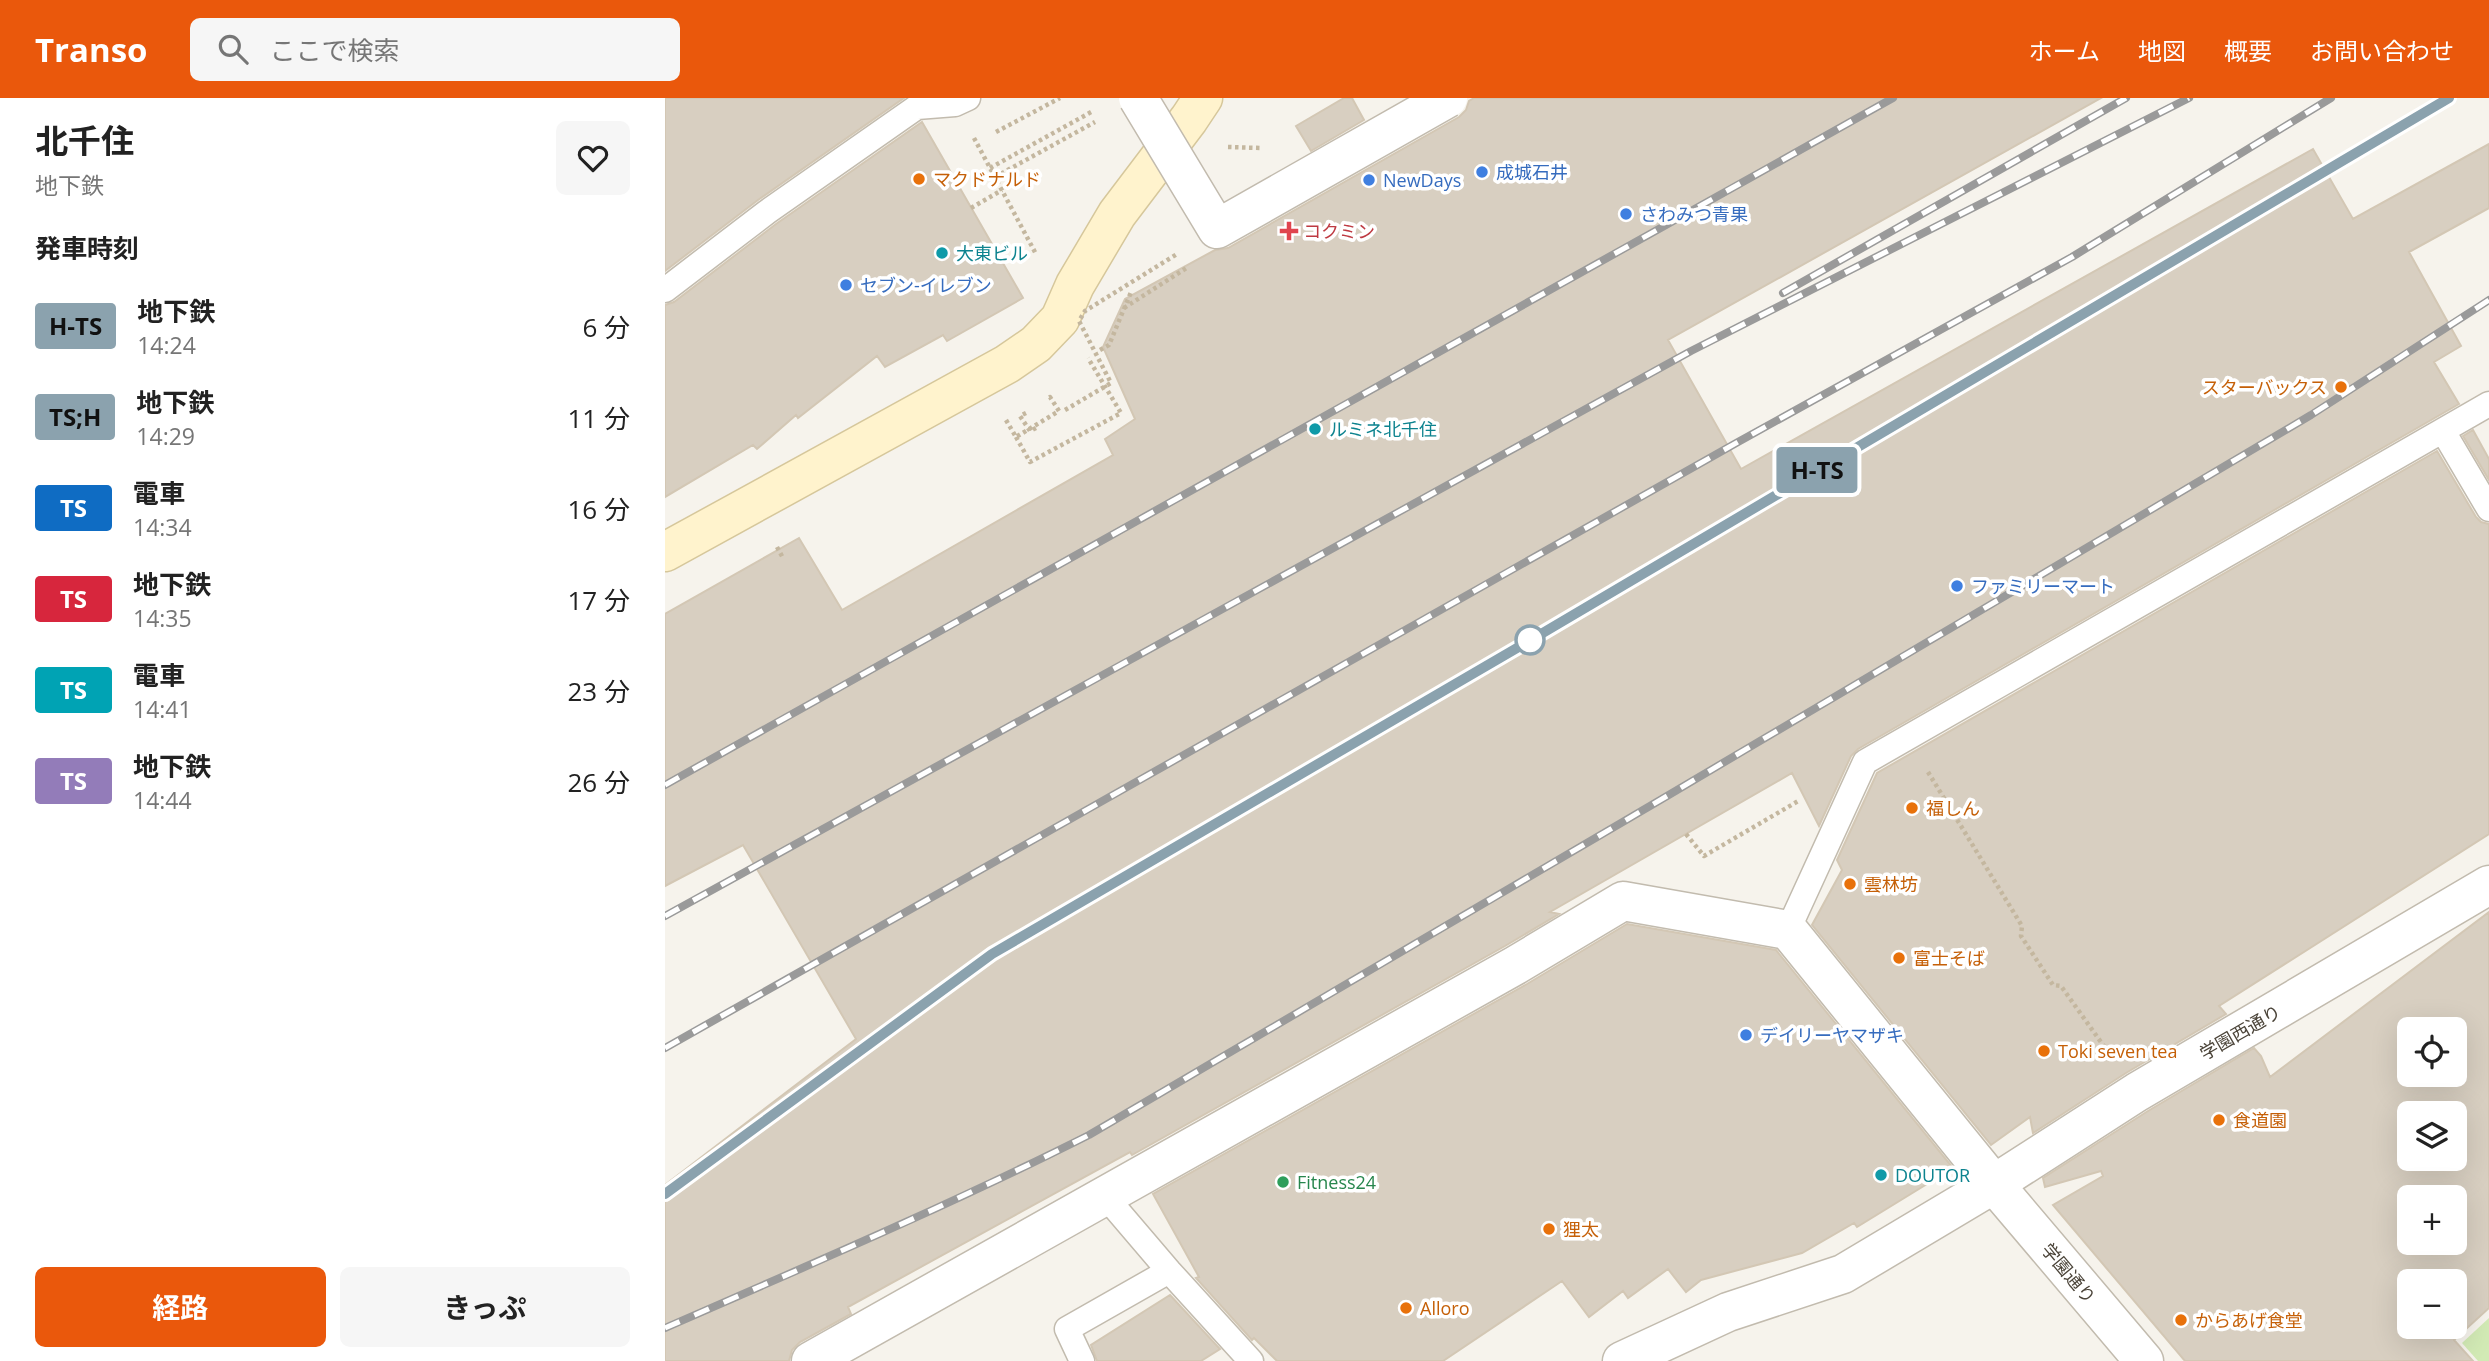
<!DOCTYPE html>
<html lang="ja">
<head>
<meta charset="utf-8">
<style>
  :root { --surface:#fff; --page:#f6f6f6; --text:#222; --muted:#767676; --accent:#ea580c }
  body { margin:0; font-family:"Open Sans","Noto Sans JP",sans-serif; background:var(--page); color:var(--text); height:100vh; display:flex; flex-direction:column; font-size:26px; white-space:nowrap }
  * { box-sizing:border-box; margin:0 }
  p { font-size:23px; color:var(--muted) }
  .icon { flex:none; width:38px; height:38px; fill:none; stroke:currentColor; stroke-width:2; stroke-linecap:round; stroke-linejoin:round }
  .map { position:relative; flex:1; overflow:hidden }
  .sheet { display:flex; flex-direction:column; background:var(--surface); width:665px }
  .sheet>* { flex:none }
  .badge { padding:0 14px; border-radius:5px; font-size:24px; line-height:46px }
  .buttons { position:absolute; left:1732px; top:919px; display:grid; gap:14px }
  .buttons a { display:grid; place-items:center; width:70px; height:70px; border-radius:10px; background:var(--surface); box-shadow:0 7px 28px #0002; font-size:35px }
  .map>.badge { position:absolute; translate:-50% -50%; box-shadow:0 0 0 4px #fff }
  h2 { padding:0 35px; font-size:26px; line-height:63px }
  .round { display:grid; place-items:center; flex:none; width:74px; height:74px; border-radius:10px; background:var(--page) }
  .headline { display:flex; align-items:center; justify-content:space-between; height:119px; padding:0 35px }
  h1 { font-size:33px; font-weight:700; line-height:52px }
  .button { display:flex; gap:14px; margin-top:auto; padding:14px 35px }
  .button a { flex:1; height:80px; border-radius:10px; background:var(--accent); color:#fff; font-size:28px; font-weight:700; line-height:80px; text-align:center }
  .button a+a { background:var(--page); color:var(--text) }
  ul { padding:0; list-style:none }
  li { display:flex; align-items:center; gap:21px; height:91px; padding:0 35px }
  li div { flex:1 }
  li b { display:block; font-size:26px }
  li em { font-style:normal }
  li .badge { min-width:77px; font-weight:700; text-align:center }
  header { display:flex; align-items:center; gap:42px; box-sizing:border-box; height:98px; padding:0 35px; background:var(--accent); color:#fff }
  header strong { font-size:33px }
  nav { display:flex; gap:38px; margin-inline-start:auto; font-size:24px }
  .search { width:490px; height:63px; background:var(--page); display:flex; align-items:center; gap:18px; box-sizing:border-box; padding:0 24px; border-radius:10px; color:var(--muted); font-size:26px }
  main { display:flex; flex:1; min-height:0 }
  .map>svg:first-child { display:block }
  .green { fill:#d2eab5 }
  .building { fill:#d8cfc1; stroke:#d3c7b4; stroke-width:2; fill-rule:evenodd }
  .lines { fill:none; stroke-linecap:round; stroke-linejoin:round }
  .lane-casing { stroke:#c2bbae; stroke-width:27 }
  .street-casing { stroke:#c2bbae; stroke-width:41 }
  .secondary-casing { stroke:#d6c79b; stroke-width:41 }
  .path { stroke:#c4b79f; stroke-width:4.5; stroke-dasharray:3.5 3.5; stroke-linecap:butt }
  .lane { stroke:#fff; stroke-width:24 }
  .street { stroke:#fff; stroke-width:38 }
  .secondary { stroke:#fff3cd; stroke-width:38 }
  .rail-casing { stroke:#9a9a9a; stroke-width:8 }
  .rail { stroke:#fff; stroke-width:5; stroke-dasharray:16; stroke-linecap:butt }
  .street-bridge-casing { stroke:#c2bbae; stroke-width:41; stroke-linecap:butt }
  .path-bridge { stroke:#c4b79f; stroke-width:4.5; stroke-dasharray:3.5 3.5; stroke-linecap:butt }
  .street-bridge { stroke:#fff; stroke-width:38 }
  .line-casing { stroke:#fff; stroke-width:16 }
  .line { stroke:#8ba2ae; stroke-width:10 }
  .shop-dot { fill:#3f7fe0; stroke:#fff; stroke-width:2.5 }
  .food-dot { fill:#e8710a; stroke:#fff; stroke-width:2.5 }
  .health-dot { fill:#e0444e; stroke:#fff; stroke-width:2.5 }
  .culture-dot { fill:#0f9aa8; stroke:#fff; stroke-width:2.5 }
  .stop-dot { fill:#fff; stroke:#8ba2ae; stroke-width:3.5 }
  .leisure-dot { fill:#2e9e5b; stroke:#fff; stroke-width:2.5 }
  .labels { text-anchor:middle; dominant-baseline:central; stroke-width:7; stroke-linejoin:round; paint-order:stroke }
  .shop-label { font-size:18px; fill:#366cbe; stroke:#fff; text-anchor:start }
  .food-label { font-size:18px; fill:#c56008; stroke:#fff; text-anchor:start }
  .health-label { font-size:18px; fill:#be3a42; stroke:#fff; text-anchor:start }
  .culture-label { font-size:18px; fill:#0d838f; stroke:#fff; text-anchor:start }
  .street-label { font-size:18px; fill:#4b4439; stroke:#fff }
  .leisure-label { font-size:18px; fill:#27864d; stroke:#fff; text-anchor:start }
</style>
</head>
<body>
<header>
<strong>Transo</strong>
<div class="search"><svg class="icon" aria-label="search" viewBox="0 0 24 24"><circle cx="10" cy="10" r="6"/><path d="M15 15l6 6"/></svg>ここで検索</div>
<nav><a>ホーム</a><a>地図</a><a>概要</a><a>お問い合わせ</a></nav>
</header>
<main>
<section class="sheet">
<div class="headline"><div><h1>北千住</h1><p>地下鉄</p></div><a class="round"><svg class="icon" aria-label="heart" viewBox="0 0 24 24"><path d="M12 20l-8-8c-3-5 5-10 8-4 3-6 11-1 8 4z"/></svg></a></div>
<h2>発車時刻</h2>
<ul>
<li><span class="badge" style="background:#8ba2ae;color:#111">H-TS</span><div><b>地下鉄</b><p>14:24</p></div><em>6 分</em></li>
<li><span class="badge" style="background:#8ba2ae;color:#111">TS;H</span><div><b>地下鉄</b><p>14:29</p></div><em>11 分</em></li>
<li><span class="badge" style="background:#0f6cc3;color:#fff">TS</span><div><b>電車</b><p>14:34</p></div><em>16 分</em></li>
<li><span class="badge" style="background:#d7263d;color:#fff">TS</span><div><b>地下鉄</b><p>14:35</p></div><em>17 分</em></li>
<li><span class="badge" style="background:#00a3b4;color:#fff">TS</span><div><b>電車</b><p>14:41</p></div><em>23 分</em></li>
<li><span class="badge" style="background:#937cb9;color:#fff">TS</span><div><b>地下鉄</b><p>14:44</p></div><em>26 分</em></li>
</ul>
<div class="button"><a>経路</a><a>きっぷ</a></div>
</section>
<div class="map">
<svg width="1824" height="1263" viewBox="0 0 1824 1263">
  <rect width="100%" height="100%" fill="#f6f3ec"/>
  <!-- green -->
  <path class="green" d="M 1824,1220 L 1824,1263 L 1813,1263 L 1797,1245 Z"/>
  <!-- building -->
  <path class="building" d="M 0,0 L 239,0 L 93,102 L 0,173 Z
    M 679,0 L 687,0 L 699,22 L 646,53 L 631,28 Z
    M 809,0 L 1436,0 L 1003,242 L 1076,371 L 1648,51 L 1688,121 L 1824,46 L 1824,110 L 1744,154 L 1796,248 L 1769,264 L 1794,306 L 1193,651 L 1186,658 L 1154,728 L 1127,675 L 885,814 L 894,816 L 840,848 L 467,1057 L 465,1054 L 183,1209 L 186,1216 L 135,1244 L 127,1252 L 124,1263 L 0,1263 L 0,1087 L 191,941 L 78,747 L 0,788 L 0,516 L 134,440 L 177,512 L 448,357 L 440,341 L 470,321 L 438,249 L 460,201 L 550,152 L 563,150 L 794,19 L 801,12 L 804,3 Z
    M 257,24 L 358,200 L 282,243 L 278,237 L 220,269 L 212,258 L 133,320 L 131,317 L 92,351 L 88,347 L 0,399 L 0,207 L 9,204 L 111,126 Z
    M 1808,332 L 1824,361 L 1824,382 L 1798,338 Z
    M 1772,353 L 1811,419 L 1816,424 L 1824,426 L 1824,736 L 1554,908 L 1561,916 L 1461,975 L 1368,1035 L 1365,1019 L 1326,1047 L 1147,827 L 1177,772 L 1172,762 L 1212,675 Z
    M 1824,814 L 1824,1210 L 1789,1242 L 1808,1263 L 1520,1263 L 1388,1107 L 1438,1078 L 1436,1073 L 1380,1089 L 1378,1080 L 1483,1013 L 1589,950 L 1596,958 L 1605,979 ZM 1745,931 L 1790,931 L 1790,976 L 1745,976 ZM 1745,1015 L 1790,1015 L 1790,1060 L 1745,1060 ZM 1745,1099 L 1790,1099 L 1790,1144 L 1745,1144 ZM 1745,1183 L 1790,1183 L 1790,1228 L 1745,1228 Z
    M 962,826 L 1111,852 L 1288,1070 L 1192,1129 L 1189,1125 L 1137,1155 L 1036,1182 L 1021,1194 L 1003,1171 L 963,1200 L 958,1193 L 924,1219 L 897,1183 L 778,1263 L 612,1263 L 589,1240 L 587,1242 L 531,1180 L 534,1179 L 488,1096 L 862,886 Z
    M 505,1197 L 555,1251 L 536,1263 L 432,1263 L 426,1247 Z"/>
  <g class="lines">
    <defs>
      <path id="lane" d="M 0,192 L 102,114 L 252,9 L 290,6 L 303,0
        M 1778,333 L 1824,411
        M 1123,832 L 1200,664 L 1824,306
        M 440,1098 L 504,1173 L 586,1263
        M 417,1263 L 402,1231 L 504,1173"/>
      <path id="street" d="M 146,1263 L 851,867 L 958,803 L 1123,832 L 1329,1086 L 1479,1263
        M 957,1263 L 1063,1214 L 1178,1176 L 1329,1086 L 1472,994 L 1824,787"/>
      <path id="secondary" d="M 0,454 L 342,266 L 371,246 L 395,221 L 410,187 L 452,116 L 524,21 L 538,0"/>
    </defs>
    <!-- lane casing -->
    <use href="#lane" class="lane-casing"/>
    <!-- street casing -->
    <use href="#street" class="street-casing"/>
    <!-- secondary casing -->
    <use href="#secondary" class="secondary-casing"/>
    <!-- path -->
    <path class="path" d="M 331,34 L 395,0
      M 309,40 L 371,156
      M 563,49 L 596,50
      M 325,70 L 428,13
      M 330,79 L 430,24
      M 306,110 L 337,92
      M 459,210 L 523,169
      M 435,252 L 444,247 L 466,194
      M 341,322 L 351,339 L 394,313 L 385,299 L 382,301
      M 351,339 L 365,364 L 456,315 L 423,260
      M 112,449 L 118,460
      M 1263,674 L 1357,828 L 1356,838 L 1388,887 L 1396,888 L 1443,954
      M 1021,736 L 1039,758 L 1135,702"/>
    <!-- lane -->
    <use href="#lane" class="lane"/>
    <!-- street -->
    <use href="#street" class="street"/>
    <!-- secondary -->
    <use href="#secondary" class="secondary"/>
    <defs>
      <path id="rail" d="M 1118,195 L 1461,0
        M 0,687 L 1228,0
        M 0,818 L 1026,253 L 1524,0
        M 0,950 L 1073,344 L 1407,159 L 1666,0
        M 0,1096 L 327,856 L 876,536 L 1784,0
        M 0,1230 C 142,1168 285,1107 424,1037 L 1002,698 L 1646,317 L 1824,202"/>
    </defs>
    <!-- rail casing -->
    <use href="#rail" class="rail-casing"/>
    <!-- rail -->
    <use href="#rail" class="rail"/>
    <defs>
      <path id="street-bridge" d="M 473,0 L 552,131 L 783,0"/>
    </defs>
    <!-- street-bridge casing -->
    <use href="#street-bridge" class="street-bridge-casing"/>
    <!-- path-bridge -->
    <path class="path-bridge" d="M 400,312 L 446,285 L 414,223 L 420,213 L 512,156
      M 361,315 L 355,318 L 365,333 L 371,330"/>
    <!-- street-bridge -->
    <use href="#street-bridge" class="street-bridge"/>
  </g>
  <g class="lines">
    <defs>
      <path id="line" d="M 0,1096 L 327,856 L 876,536 L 1784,0"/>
    </defs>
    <!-- line casing -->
    <use href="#line" class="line-casing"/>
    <!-- line -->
    <use href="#line" class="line"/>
  </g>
  <!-- markers -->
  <g class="shop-dot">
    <circle cx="817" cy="74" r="7"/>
    <circle cx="704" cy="82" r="7"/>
    <circle cx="961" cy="116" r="7"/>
    <circle cx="181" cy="187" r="7"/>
    <circle cx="1292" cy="488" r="7"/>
    <circle cx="1081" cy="937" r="7"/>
  </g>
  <g class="food-dot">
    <circle cx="254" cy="81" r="7"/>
    <circle cx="1676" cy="289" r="7"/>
    <circle cx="1247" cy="710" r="7"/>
    <circle cx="1185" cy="786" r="7"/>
    <circle cx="1234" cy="860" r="7"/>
    <circle cx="1379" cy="953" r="7"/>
    <circle cx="1554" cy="1022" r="7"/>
    <circle cx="884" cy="1131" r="7"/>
    <circle cx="741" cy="1210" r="7"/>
    <circle cx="1516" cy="1222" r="7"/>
  </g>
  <path class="health-dot" d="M620.5 122.5h7v7h7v7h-7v7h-7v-7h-7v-7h7z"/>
  <g class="culture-dot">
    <circle cx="277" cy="155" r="7"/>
    <circle cx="650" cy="331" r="7"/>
    <circle cx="1216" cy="1077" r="7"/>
  </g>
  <circle class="stop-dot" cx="865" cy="542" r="14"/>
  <circle class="leisure-dot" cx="618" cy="1084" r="7"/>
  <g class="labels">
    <!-- shop labels -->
    <g class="shop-label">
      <text x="831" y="74">成城石井</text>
      <text x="718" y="82">NewDays</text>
      <text x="975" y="116">さわみつ青果</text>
      <text x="195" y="187">セブン-イレブン</text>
      <text x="1306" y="488">ファミリーマート</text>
      <text x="1095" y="937">デイリーヤマザキ</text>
    </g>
    <!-- food labels -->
    <g class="food-label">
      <text x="268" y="81">マクドナルド</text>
      <text x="1662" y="289" text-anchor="end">スターバックス</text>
      <text x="1261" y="710">福しん</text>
      <text x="1199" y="786">雲林坊</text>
      <text x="1248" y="860">富士そば</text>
      <text x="1393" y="953">Toki seven tea</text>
      <text x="1568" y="1022">食道園</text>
      <text x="898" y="1131">狸太</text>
      <text x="755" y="1210">Alloro</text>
      <text x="1530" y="1222">からあげ食堂</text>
    </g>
    <!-- health labels -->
    <g class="health-label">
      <text x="638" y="133">コクミン</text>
    </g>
    <!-- culture labels -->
    <g class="culture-label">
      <text x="291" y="155">大東ビル</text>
      <text x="664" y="331">ルミネ北千住</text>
      <text x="1230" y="1077">DOUTOR</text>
    </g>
    <!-- street labels -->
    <g class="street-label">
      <text transform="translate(1575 934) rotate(-30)">学園西通り</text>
      <text transform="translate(1404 1175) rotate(50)">学園通り</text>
    </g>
    <!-- leisure labels -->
    <g class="leisure-label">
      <text x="632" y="1084">Fitness24</text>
    </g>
  </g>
</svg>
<div class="buttons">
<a><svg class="icon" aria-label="locate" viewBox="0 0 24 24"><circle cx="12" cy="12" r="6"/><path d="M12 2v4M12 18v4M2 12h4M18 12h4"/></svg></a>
<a><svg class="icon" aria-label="layers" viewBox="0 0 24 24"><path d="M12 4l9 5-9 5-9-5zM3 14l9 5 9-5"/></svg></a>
<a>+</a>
<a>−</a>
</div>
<b class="badge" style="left:1152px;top:372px;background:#8ba2ae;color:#111">H-TS</b>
</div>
</main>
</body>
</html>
